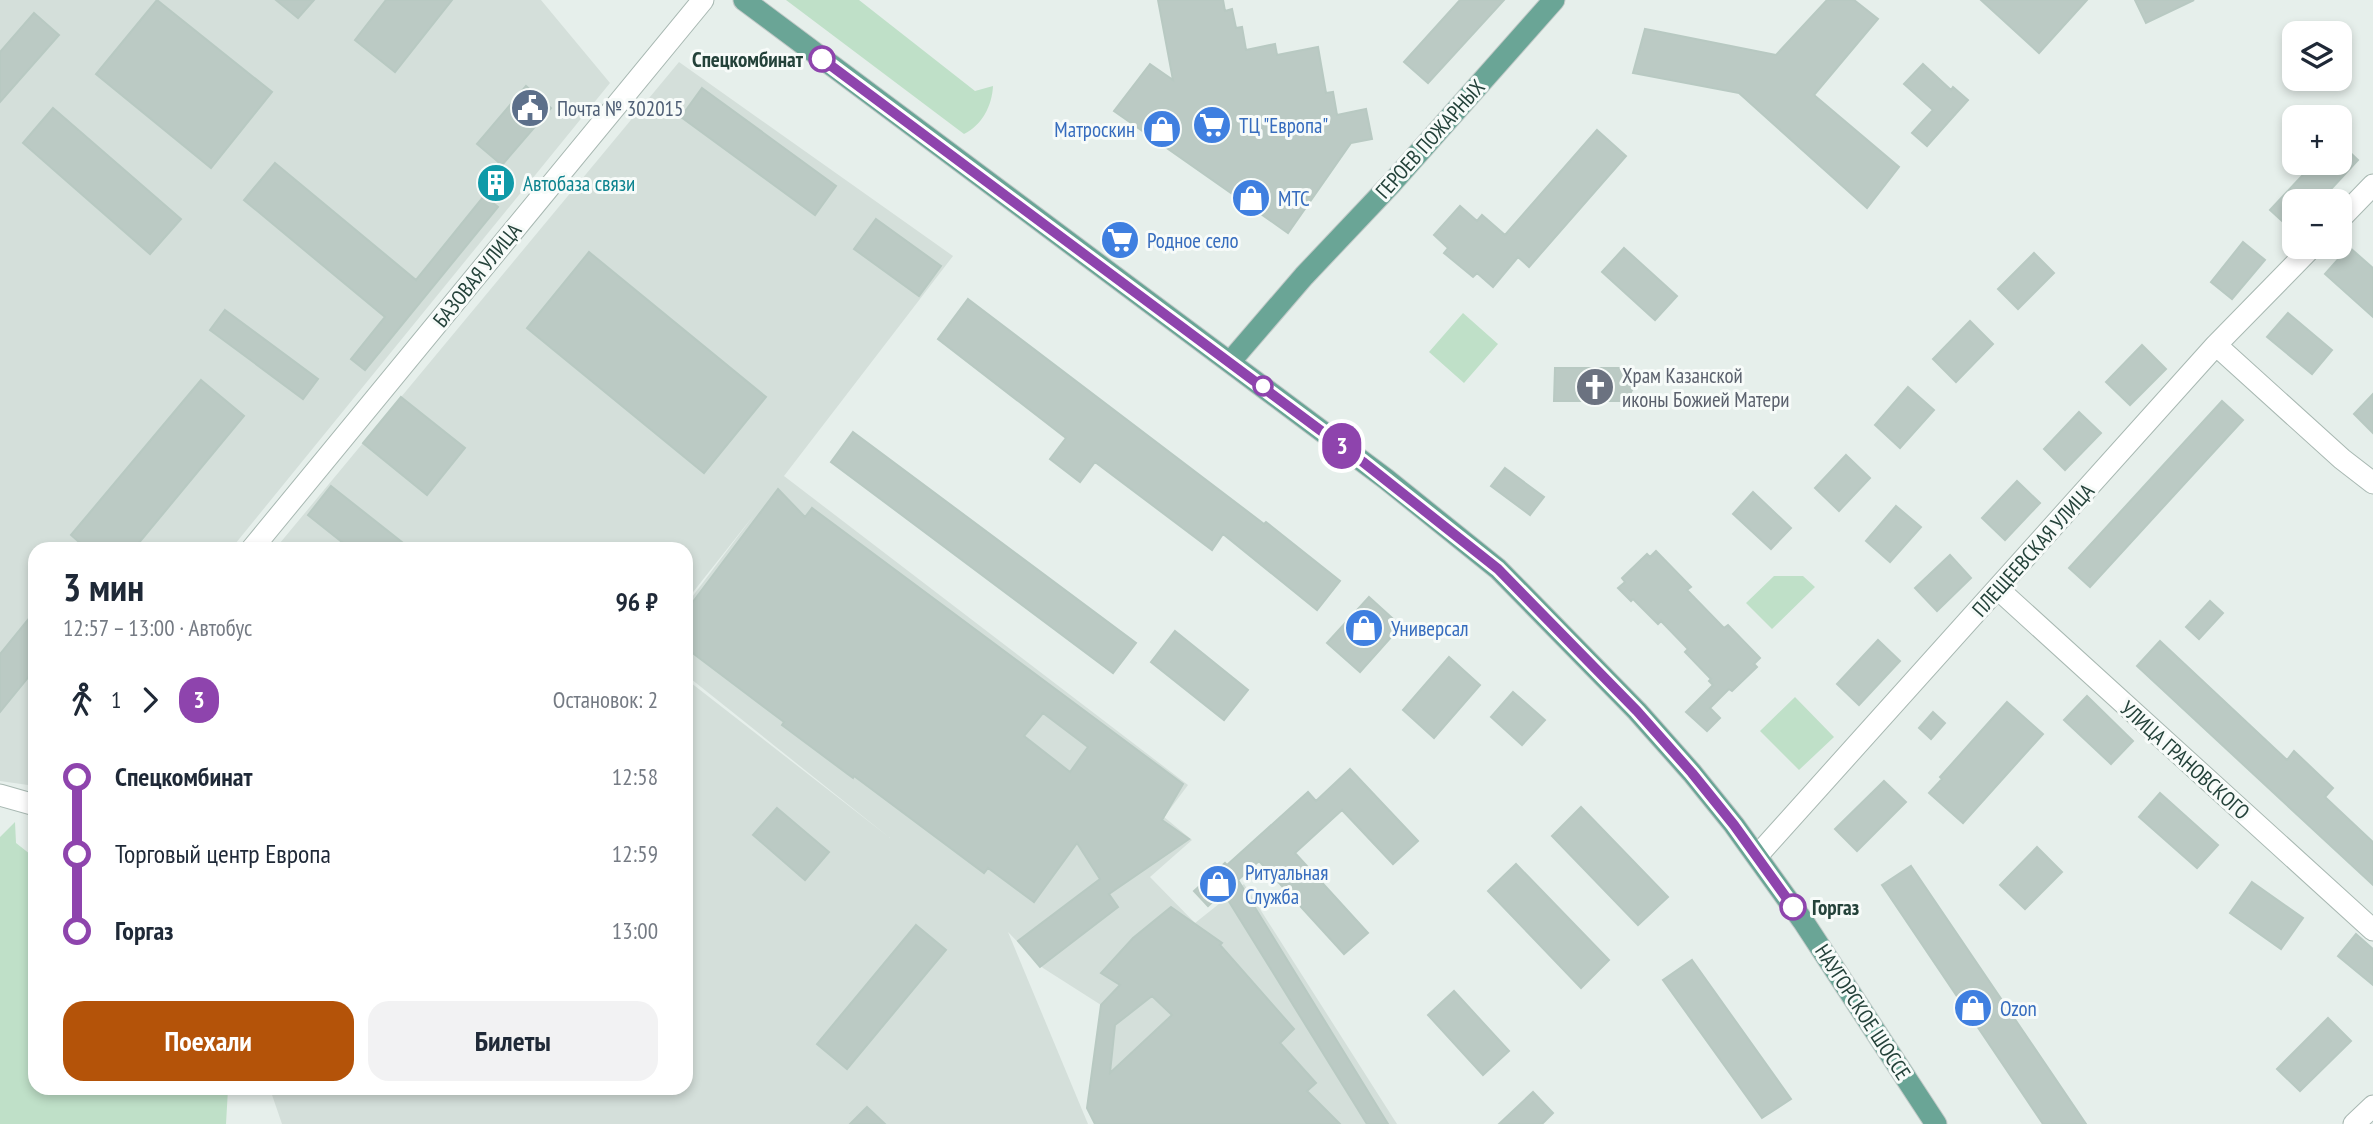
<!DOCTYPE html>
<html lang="ru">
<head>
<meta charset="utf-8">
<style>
  :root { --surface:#fff; --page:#f2f2f3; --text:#1f2937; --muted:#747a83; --accent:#b45309 }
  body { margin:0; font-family:"PT Sans Narrow",sans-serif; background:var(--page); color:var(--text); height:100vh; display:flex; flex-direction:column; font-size:26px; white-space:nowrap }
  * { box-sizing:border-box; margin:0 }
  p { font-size:23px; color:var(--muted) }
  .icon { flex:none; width:38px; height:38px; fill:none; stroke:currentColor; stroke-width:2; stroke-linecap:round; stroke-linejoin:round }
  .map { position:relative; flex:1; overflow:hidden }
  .side { position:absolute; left:28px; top:542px; width:665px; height:553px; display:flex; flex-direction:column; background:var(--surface); border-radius:21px; box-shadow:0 4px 10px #0003 }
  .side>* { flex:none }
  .badge { padding:0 14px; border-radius:23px; font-size:24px; line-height:46px }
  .fabs { position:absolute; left:2282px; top:21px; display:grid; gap:14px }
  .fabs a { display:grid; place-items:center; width:70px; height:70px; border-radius:14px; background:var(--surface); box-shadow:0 4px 10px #0003; font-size:35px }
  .map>.badge { position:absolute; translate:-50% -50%; box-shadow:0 0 0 4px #fff }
  .legs { display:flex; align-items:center; gap:10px; height:77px; padding:0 35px; font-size:23px }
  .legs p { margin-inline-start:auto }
  .headline { display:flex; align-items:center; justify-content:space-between; height:119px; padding:0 35px }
  h1 { font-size:38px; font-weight:600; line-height:52px }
  .action { display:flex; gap:14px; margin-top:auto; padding:14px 35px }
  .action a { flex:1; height:80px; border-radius:21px; background:var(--accent); color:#fff; font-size:28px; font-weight:600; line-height:80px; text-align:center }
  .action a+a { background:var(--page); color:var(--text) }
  ul { padding:0 35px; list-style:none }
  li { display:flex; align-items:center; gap:24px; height:77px; font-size:26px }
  li i { display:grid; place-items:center; width:10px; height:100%; margin:0 9px; background:currentColor }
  li i::after { content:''; width:18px; height:18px; margin:-9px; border:5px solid; border-radius:50%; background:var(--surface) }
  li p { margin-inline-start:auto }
  li:first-child i { background:linear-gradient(#0000 50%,currentColor 0) }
  li:last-child i { background:linear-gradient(currentColor 50%,#0000 0) }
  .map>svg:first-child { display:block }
  .built { fill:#d4dfda }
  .green { fill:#bfe0c8 }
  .building { fill:#bbcac4; stroke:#b8c9c2; stroke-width:2; fill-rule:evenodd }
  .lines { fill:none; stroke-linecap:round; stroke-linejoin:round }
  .minor-casing { stroke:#a8b8b2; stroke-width:23 }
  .major-casing { stroke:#c2cac8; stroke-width:23 }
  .minor { stroke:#fff; stroke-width:21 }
  .major { stroke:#6aa596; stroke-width:21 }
  .line-1-casing { stroke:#fff; stroke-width:16 }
  .line-1 { stroke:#8e44ad; stroke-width:10 }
  .stop-1-dot { fill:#fff; stroke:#8e44ad; stroke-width:3.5 }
  .labels { text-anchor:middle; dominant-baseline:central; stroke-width:6; stroke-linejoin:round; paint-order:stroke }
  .stop-label { font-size:21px; font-weight:bold; fill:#24423a; stroke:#f7fbf9; text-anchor:end }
  .service-label { font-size:21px; fill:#4e5e75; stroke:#f7fbf9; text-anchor:start }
  .shop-label { font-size:21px; fill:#366cbe; stroke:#f7fbf9; text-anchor:start }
  .street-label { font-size:21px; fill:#24423a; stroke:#f7fbf9 }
  .culture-label { font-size:21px; fill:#0d838f; stroke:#f7fbf9; text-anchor:start }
  .worship-label { font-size:21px; fill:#5b616d; stroke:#f7fbf9; text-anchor:start }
</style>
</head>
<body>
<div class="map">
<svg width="2373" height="1124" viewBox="0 0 2373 1124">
  <rect width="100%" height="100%" fill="#e6efeb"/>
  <!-- built -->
  <path class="built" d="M 0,0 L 541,0 L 610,83 L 231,549 L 35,550 L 35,786 L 0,781 Z
    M 679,62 L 953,256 L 784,476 L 1188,785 L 1164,817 L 1192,840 L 1150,877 L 1195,923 L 1244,884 L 1397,1124 L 1095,1124 L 1087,1108 L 1101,1005 L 1043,968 L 1008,932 L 1088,1124 L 282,1124 L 270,1089 L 686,1088 L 686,679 L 890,838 L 686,675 L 686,605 L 754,515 L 686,601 L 686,550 L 275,549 Z"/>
  <!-- green -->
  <path class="green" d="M 786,0 L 859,0 L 975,91 L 993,86 C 992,106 982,125 964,134 Z
    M 1463,313 L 1498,344 L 1464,383 L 1429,352 Z
    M 1774,576 L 1803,576 L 1815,587 L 1772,629 L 1746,603 Z
    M 1795,697 L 1834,737 L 1799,770 L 1760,731 Z
    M 15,822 L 16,843 L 35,858 L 35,1088 L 228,1089 L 226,1124 L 0,1124 L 0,837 Z"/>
  <!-- building -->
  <path class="building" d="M 157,0 L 272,92 L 211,168 L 96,74 Z
    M 276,0 L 314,0 L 298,18 Z
    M 386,0 L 452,0 L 395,72 L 355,40 Z
    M 1158,0 L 1223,0 L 1225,11 L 1232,9 L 1236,28 L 1242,27 L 1246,50 L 1275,44 L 1277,55 L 1318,47 L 1326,93 L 1333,92 L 1337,115 L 1366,109 L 1372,139 L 1351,143 L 1288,233 L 1114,111 L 1150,64 L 1173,80 Z
    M 1460,0 L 1504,0 L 1428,83 L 1404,62 Z
    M 1827,0 L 1854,0 L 1878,19 L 1814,95 L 1899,167 L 1867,208 L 1739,93 L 1633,73 L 1645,29 L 1776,55 Z
    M 1981,0 L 2087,0 L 2039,53 Z
    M 2135,0 L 2194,0 L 2146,23 Z
    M 34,13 L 59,35 L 0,102 L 0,52 Z
    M 1923,64 L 1951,90 L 1953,87 L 1968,100 L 1927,146 L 1912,133 L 1933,110 L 1904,84 Z
    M 526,86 L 551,108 L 502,165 L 477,144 Z
    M 702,88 L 836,186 L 815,215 L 681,117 Z
    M 53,108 L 181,219 L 150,254 L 23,143 Z
    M 1597,130 L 1626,156 L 1529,267 L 1518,257 L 1493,287 L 1477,273 L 1473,277 L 1444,253 L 1448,248 L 1434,235 L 1460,206 L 1477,221 L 1482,215 L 1505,235 Z
    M 2340,143 L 2358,160 L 2320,201 L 2294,201 L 2294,232 L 2270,210 L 2314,163 L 2340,163 Z
    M 275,163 L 416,280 L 484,196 L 498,207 L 365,370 L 351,359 L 385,317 L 244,200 Z
    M 498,164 L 513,175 L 494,201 L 479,190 Z
    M 876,219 L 941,266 L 919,296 L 854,249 Z
    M 2243,242 L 2265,260 L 2232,299 L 2211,282 Z
    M 2349,247 L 2373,268 L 2373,317 L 2325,274 Z
    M 1624,248 L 1677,296 L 1655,320 L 1602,272 Z
    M 589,252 L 766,397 L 704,473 L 527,328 Z
    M 2034,253 L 2054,273 L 2018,309 L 1998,289 Z
    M 968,299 L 1264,524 L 1266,522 L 1340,581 L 1317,610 L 1223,534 L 1212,550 L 1095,462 L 1080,482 L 1050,459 L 1066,438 L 938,339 Z
    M 225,310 L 318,379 L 303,399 L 210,330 Z
    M 2288,313 L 2332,350 L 2312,374 L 2267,337 Z
    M 1970,321 L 1993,344 L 1956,382 L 1933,359 Z
    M 2142,345 L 2166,369 L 2130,405 L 2106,382 Z
    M 1555,368 L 1630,368 L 1630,375 L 1635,384 L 1630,394 L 1630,401 L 1554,401 Z
    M 201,380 L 244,416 L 133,550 L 88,550 L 71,535 Z
    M 1908,387 L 1934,410 L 1900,448 L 1875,425 Z
    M 2373,394 L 2373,433 L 2354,414 Z
    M 401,397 L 465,448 L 427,495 L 363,443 Z
    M 2222,401 L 2243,420 L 2090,587 L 2069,568 Z
    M 2079,412 L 2101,433 L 2065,470 L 2044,449 Z
    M 853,432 L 1136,643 L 1113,673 L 831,462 Z
    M 1846,455 L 1870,478 L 1839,511 L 1815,488 Z
    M 1505,468 L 1544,497 L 1530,515 L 1491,486 Z
    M 2017,481 L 2040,503 L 2005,540 L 1982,518 Z
    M 331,486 L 412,550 L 352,550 L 308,515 Z
    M 778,489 L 805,517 L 812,508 L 1183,784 L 1162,820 L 1189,839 L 1109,894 L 1118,907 L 1040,967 L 1018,941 L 1100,879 L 1077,843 L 1034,902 L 988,868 L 984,873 L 854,776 L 853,778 L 782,725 L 784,722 L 686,648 L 686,611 ZM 1043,713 L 1088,747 L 1070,772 L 1024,736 Z
    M 1753,492 L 1791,528 L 1771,549 L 1733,514 Z
    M 1896,506 L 1921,527 L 1890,562 L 1866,541 Z
    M 1656,551 L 1691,587 L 1687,590 L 1724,628 L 1728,625 L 1760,658 L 1754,664 L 1757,667 L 1732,691 L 1729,689 L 1710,708 L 1720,718 L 1707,731 L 1686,712 L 1713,685 L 1709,681 L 1711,679 L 1685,652 L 1688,649 L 1661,621 L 1658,624 L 1633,599 L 1631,601 L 1618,588 L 1625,582 L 1622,578 L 1647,554 L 1650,557 Z
    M 1950,555 L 1971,578 L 1937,611 L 1915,588 Z
    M 1369,597 L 1401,626 L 1360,672 L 1327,643 Z
    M 2210,601 L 2223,613 L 2199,639 L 2186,627 Z
    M 35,611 L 35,669 L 0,712 L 0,654 Z
    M 1175,631 L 1248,690 L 1224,720 L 1151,662 Z
    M 1878,640 L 1900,661 L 1859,705 L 1837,684 Z
    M 2160,641 L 2287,760 L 2294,751 L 2333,788 L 2325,797 L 2373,842 L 2373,885 L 2137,666 Z
    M 1449,657 L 1480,685 L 1434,738 L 1403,710 Z
    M 1513,692 L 1545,720 L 1522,745 L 1491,717 Z
    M 2087,696 L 2133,741 L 2111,764 L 2064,720 Z
    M 2007,702 L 2043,734 L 1963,823 L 1929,793 L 1942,779 L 1940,777 Z
    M 1933,712 L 1945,723 L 1931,739 L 1919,728 Z
    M 1350,769 L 1418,841 L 1393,864 L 1342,810 L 1295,853 L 1368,933 L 1344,954 L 1259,861 L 1238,880 L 1388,1124 L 1367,1124 L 1223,892 L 1208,906 L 1194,891 L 1225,863 L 1227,865 L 1308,792 L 1316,801 Z
    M 1884,781 L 1906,802 L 1857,851 L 1835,829 Z
    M 2160,793 L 2218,845 L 2197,868 L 2139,817 Z
    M 1581,807 L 1668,897 L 1638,925 L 1552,836 Z
    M 777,808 L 829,852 L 805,880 L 753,835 Z
    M 2037,847 L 2062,872 L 2025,909 L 2000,885 Z
    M 1516,864 L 1609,960 L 1581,988 L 1488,891 Z
    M 1911,866 L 2086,1124 L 2043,1124 L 1882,885 Z
    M 2252,882 L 2303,918 L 2281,949 L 2230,913 Z
    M 1171,907 L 1222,943 L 1220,945 L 1294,1029 L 1280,1043 L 1316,1083 L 1307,1091 L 1340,1124 L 1095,1124 L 1087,1108 L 1101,1005 L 1120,985 L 1101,973 L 1133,938 ZM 1152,996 L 1172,1015 L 1110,1073 L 1115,1025 Z
    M 916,925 L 946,950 L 847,1069 L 817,1044 Z
    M 2356,934 L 2373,949 L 2373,985 L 2338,956 Z
    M 1692,960 L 1791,1099 L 1762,1118 L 1663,980 Z
    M 1454,991 L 1509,1051 L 1483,1075 L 1428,1015 Z
    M 2328,1018 L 2351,1041 L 2300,1091 L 2277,1069 Z
    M 1533,1092 L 1553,1113 L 1542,1124 L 1499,1124 Z
    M 867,1107 L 885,1124 L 850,1124 Z"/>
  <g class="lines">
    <defs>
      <path id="minor" d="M 2340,219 L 2373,185
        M 2216,345 L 2342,459 L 2373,483
        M 251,550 L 703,0
        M 1998,589 L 2373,930
        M 0,795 L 35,805
        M 1757,856 L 2216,345 L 2312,247
        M 2354,1124 L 2373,1106"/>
      <path id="major" d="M 744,0 L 1386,479 L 1498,569 L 1637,711 L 1692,773 L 1734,825 L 1803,921 L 1936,1124
        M 1230,362 L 1304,276 L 1392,183 L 1554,0"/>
    </defs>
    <!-- minor casing -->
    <use href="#minor" class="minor-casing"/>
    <!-- major casing -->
    <use href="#major" class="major-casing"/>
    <!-- minor -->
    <use href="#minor" class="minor"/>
    <!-- major -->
    <use href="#major" class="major"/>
  </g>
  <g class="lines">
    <defs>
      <path id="line-1" d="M 822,59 L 1363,462 L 1498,569 L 1637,711 L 1692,773 L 1734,825 L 1793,907"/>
    </defs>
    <!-- line-1 casing -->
    <use href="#line-1" class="line-1-casing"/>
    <!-- line-1 -->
    <use href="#line-1" class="line-1"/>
  </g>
  <!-- icons -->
  <defs>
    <symbol id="civic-disc" viewBox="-11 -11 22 22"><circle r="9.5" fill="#5c6f8a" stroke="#f7fbf9"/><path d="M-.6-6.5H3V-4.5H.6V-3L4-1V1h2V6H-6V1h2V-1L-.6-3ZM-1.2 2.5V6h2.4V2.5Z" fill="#fff"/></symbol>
    <symbol id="supermarket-disc" viewBox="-11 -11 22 22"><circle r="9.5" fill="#3f7fe0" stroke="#f7fbf9"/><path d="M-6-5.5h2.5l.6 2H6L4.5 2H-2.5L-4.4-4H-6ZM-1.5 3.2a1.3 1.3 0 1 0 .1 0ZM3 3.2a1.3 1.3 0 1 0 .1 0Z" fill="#fff"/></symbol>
    <symbol id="shop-disc" viewBox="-11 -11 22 22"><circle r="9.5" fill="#3f7fe0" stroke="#f7fbf9"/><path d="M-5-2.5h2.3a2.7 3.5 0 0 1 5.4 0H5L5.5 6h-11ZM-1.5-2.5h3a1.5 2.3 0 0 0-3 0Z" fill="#fff"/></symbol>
    <symbol id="building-disc" viewBox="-11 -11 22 22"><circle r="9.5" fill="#0f9aa8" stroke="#f7fbf9"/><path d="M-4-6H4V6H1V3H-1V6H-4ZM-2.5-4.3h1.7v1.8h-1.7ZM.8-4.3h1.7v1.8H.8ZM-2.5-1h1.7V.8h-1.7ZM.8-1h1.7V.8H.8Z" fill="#fff"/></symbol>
    <symbol id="church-disc" viewBox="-11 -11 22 22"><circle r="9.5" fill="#6b7280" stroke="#f7fbf9"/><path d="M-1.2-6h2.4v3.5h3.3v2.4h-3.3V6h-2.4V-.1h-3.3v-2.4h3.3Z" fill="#fff"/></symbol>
  </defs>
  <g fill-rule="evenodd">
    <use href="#civic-disc" x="508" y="86" width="44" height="44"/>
    <use href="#supermarket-disc" x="1190" y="103" width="44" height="44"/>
    <use href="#shop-disc" x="1140" y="107" width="44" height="44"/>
    <use href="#building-disc" x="474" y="161" width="44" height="44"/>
    <use href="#shop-disc" x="1229" y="176" width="44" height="44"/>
    <use href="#supermarket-disc" x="1098" y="218" width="44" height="44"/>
    <use href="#church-disc" x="1573" y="365" width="44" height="44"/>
    <use href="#shop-disc" x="1342" y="606" width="44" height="44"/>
    <use href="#shop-disc" x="1196" y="862" width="44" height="44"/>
    <use href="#shop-disc" x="1951" y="986" width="44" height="44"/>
  </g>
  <!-- markers -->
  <g class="stop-1-dot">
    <circle cx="822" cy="59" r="12"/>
    <circle cx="1263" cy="386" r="9"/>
    <circle cx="1793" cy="907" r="12"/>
  </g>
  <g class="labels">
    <!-- stop labels -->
    <g class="stop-label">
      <text x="803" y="59">Спецкомбинат</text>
      <text x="1812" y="907" text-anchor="start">Горгаз</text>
    </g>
    <!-- service labels -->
    <g class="service-label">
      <text x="557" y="108">Почта № 302015</text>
    </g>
    <!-- shop labels -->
    <g class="shop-label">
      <text x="1239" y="125">ТЦ "Европа"</text>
      <text x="1135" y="129" text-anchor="end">Матроскин</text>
      <text x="1278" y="198">МТС</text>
      <text x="1147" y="240">Родное село</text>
      <text x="1391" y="628">Универсал</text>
      <text x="1245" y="872">Ритуальная<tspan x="1245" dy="24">Служба</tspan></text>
      <text x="2000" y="1008">Ozon</text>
    </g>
    <!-- street labels -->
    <g class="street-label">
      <text transform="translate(1430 139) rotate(-48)">ГЕРОЕВ ПОЖАРНЫХ</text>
      <text transform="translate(477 275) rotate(-51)">БАЗОВАЯ УЛИЦА</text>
      <text transform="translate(2033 550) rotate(-48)">ПЛЕЩЕЕВСКАЯ УЛИЦА</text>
      <text transform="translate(2185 760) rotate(42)">УЛИЦА ГРАНОВСКОГО</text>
      <text transform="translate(1863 1012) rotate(57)">НАУГОРСКОЕ ШОССЕ</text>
    </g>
    <!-- culture labels -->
    <g class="culture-label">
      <text x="523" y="183">Автобаза связи</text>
    </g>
    <!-- worship labels -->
    <g class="worship-label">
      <text x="1622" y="375">Храм Казанской<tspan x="1622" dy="24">иконы Божией Матери</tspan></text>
    </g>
  </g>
</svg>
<div class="fabs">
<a><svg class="icon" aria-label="layers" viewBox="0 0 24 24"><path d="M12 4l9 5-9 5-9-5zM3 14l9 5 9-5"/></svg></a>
<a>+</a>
<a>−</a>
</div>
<b class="badge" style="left:1342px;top:446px;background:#8e44ad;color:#fff">3</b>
<section class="side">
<div class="headline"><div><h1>3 мин</h1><p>12:57 – 13:00 · Автобус</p></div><b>96 ₽</b></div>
<div class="legs"><svg class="icon" aria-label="walk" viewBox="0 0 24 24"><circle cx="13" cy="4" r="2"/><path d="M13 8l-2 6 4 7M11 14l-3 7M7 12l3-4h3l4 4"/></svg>1<svg class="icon" aria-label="forward" viewBox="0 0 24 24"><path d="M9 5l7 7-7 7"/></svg><b class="badge" style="background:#8e44ad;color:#fff">3</b><p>Остановок: 2</p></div>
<ul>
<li><i style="color:#8e44ad"></i><b>Спецкомбинат</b><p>12:58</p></li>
<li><i style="color:#8e44ad"></i><span>Торговый центр Европа</span><p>12:59</p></li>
<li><i style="color:#8e44ad"></i><b>Горгаз</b><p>13:00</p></li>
</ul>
<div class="action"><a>Поехали</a><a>Билеты</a></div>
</section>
</div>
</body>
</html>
